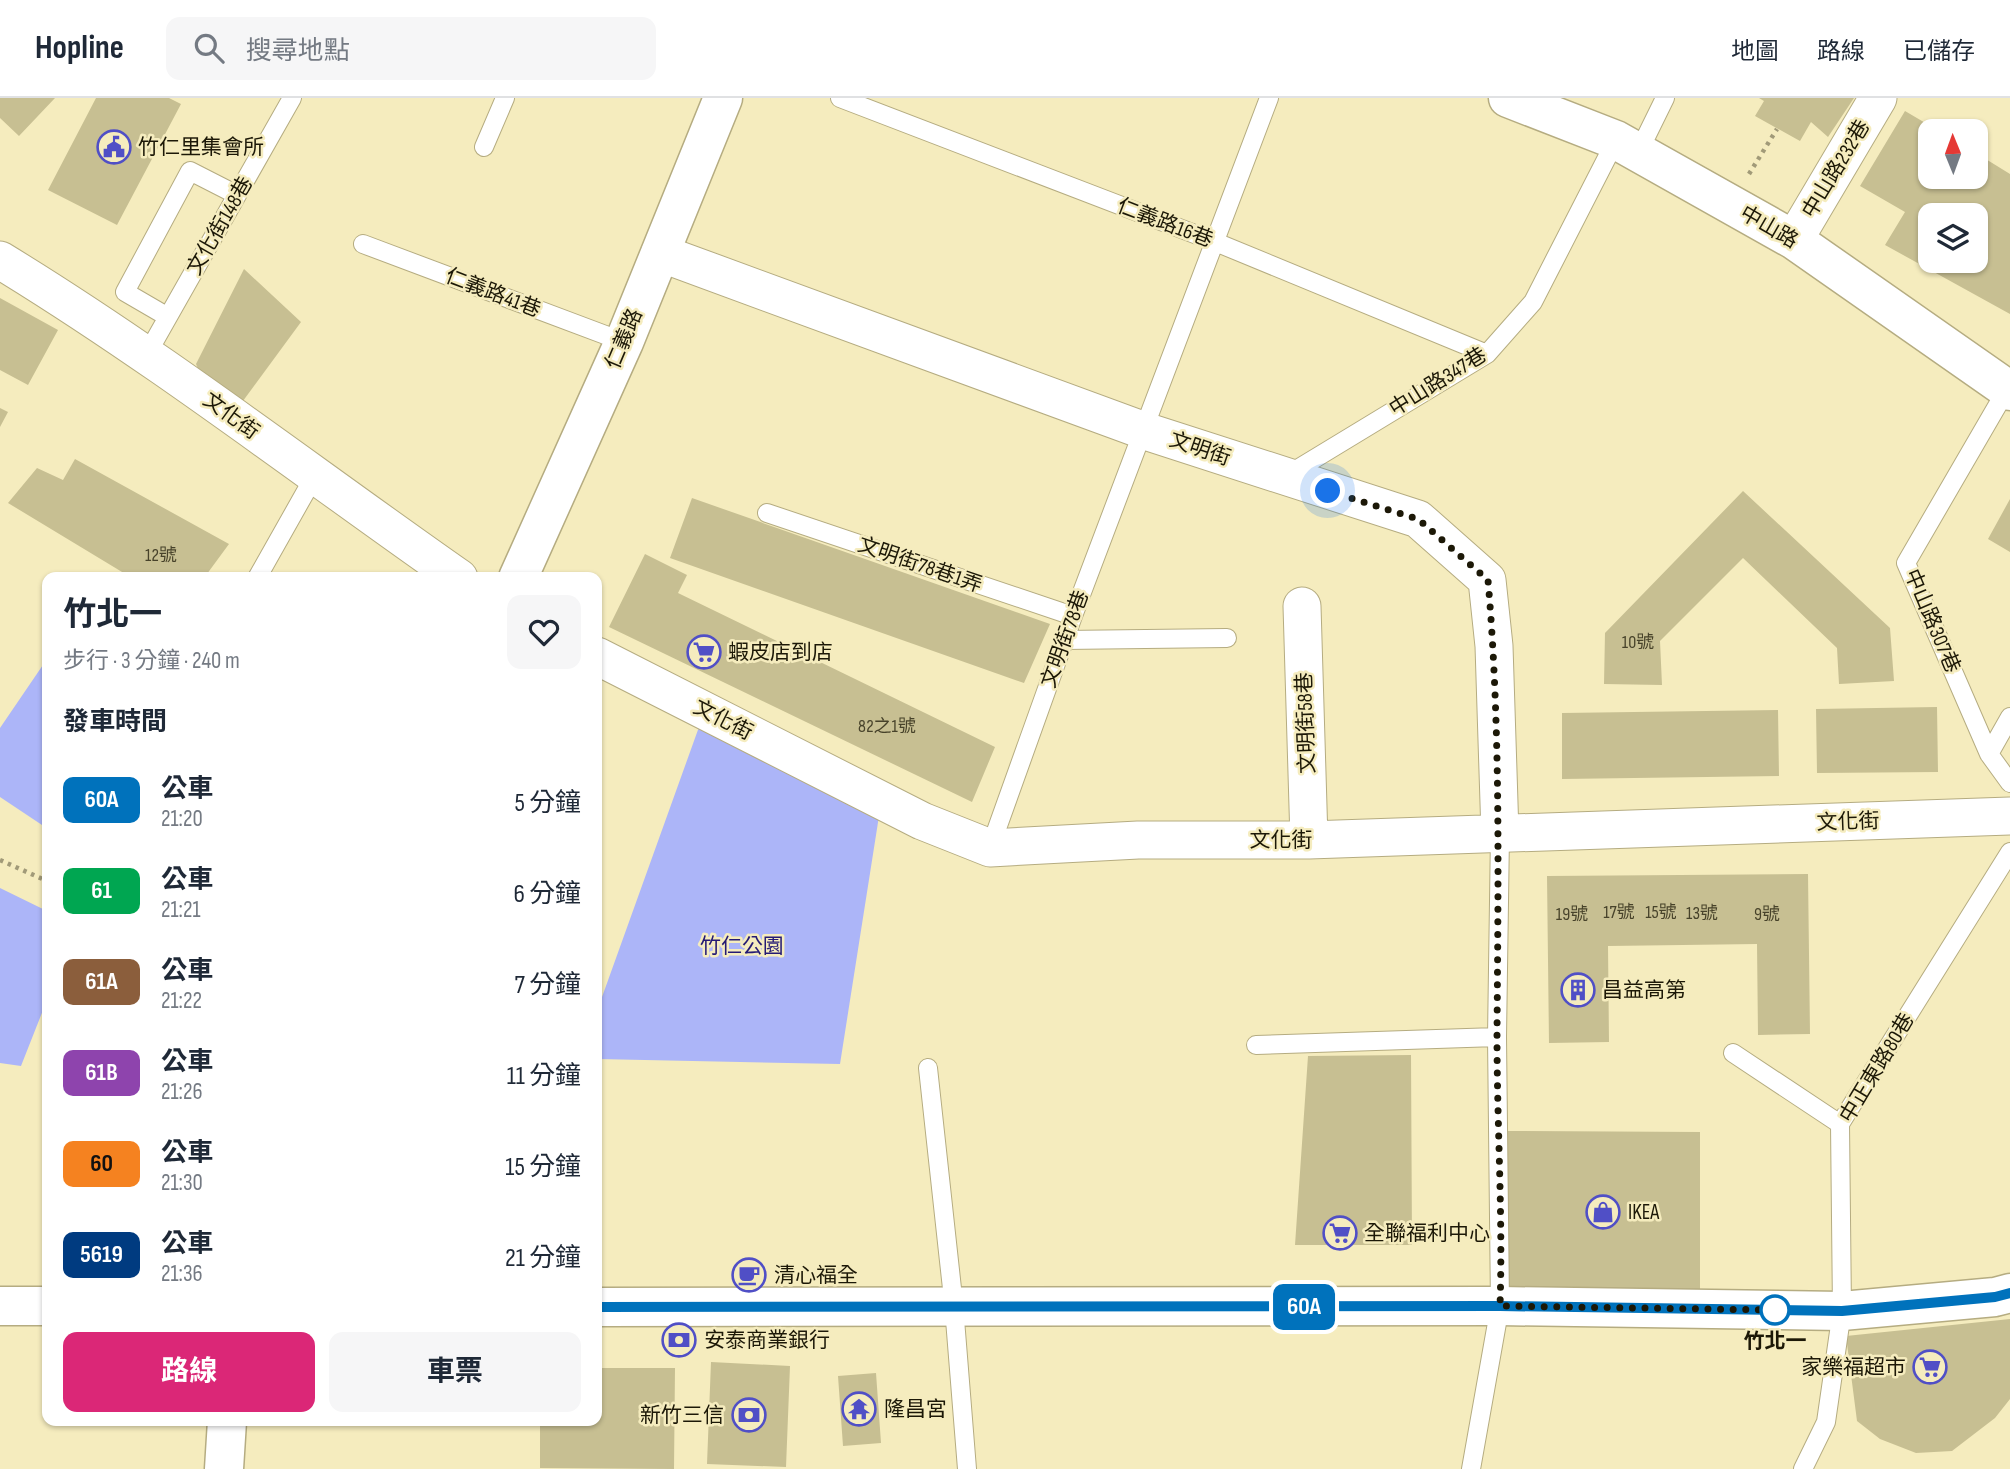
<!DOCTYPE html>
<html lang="zh-TW">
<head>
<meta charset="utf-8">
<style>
  :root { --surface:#fff; --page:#f6f6f7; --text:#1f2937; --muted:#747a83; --line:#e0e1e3; --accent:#db2777 }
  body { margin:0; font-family:"Sofia Sans Condensed","Noto Sans TC",sans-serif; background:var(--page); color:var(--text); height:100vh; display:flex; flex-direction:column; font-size:26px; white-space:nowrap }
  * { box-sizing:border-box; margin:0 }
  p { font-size:23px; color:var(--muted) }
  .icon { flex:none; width:38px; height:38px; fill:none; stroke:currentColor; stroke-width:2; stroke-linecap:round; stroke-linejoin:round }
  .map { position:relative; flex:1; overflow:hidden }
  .side { position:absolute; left:42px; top:474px; width:560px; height:854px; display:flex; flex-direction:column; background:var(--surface); border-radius:14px; box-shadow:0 2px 5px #0004 }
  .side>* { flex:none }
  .badge { padding:0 14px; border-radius:10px; font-size:24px; line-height:46px }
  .needle { width:46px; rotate:359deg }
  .controls { position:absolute; left:1918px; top:21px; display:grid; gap:14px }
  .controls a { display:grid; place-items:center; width:70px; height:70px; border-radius:14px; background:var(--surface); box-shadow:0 2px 5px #0004; font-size:35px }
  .you { position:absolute; width:35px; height:35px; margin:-18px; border:5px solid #fff; border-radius:50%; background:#1a73e8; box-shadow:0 0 0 10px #1a73e833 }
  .map>.badge { position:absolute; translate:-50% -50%; box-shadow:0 0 0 4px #fff }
  h2 { padding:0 21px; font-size:26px; line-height:63px }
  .round { display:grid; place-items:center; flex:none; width:74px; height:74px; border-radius:14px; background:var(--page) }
  .head { display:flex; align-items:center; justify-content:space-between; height:119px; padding:0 21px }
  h1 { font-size:33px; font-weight:700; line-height:52px }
  .primary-button { display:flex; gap:14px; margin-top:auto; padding:14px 21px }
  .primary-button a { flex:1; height:80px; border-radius:14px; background:var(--accent); color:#fff; font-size:28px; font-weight:700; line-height:80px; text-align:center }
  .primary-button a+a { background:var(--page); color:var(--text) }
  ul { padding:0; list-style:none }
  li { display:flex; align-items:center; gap:21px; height:91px; padding:0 21px }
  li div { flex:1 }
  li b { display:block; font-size:26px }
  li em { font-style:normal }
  li .badge { min-width:77px; font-weight:700; text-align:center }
  header { display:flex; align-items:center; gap:42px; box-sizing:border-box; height:98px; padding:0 35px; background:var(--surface); border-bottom:2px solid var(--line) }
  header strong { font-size:33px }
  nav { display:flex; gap:38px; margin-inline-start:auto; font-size:24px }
  .search { width:490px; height:63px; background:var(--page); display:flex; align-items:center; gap:18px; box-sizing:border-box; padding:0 24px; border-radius:14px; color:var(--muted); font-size:26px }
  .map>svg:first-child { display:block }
  .green { fill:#acb5f8 }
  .building { fill:#c7bf92; fill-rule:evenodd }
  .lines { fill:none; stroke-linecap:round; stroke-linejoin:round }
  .service-casing { stroke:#b5ac81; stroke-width:20 }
  .minor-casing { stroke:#b5ac81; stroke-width:39 }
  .tertiary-casing { stroke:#b5ac81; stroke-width:41 }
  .secondary-casing { stroke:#b5ac81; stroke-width:41 }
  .path { stroke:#a19a78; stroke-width:4.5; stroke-dasharray:3.5 5; stroke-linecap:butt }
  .service { stroke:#fff; stroke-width:18 }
  .minor { stroke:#fff; stroke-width:37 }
  .tertiary { stroke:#fff; stroke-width:38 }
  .secondary { stroke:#fff; stroke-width:38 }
  .line-casing { stroke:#fff; stroke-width:16 }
  .line { stroke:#0072bc; stroke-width:10 }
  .walk { stroke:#1c1807; stroke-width:7; stroke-dasharray:0 12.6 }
  .stop-dot { fill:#fff; stroke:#0072bc; stroke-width:3.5 }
  .labels { text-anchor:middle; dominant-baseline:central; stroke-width:5; stroke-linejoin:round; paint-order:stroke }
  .number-label { font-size:18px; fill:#47422a }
  .poi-label { font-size:21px; fill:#1c1807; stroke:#f5ecbe; text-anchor:start }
  .street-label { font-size:21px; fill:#1c1807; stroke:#f5ecbe }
  .park-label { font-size:21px; fill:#241a74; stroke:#f5ecbe }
  .stop-label { font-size:21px; font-weight:bold; fill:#1c1807; stroke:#f5ecbe }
</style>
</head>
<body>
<header>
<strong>Hopline</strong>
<div class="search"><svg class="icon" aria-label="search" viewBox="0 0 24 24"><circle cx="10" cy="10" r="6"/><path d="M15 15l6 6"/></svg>搜尋地點</div>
<nav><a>地圖</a><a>路線</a><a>已儲存</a></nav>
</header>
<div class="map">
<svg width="2010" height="1371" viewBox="0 0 2010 1371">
  <rect width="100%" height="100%" fill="#f5ecbe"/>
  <!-- green -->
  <path class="green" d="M 47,561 L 47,719 L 42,727 L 0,699 L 0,630 Z
    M 699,629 L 879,718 L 840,966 L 597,961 L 597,913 Z
    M 0,790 L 47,813 L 47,902 L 21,968 L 0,965 Z"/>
  <!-- building -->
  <path class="building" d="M 0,0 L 55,0 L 19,38 L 0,20 Z
    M 96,0 L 169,0 L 181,6 L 117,127 L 48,92 Z
    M 1759,0 L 1854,0 L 1828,39 L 1811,24 L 1800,43 L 1755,18 L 1764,3 Z
    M 1905,13 L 1939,33 L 1930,33 L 1930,79 L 1976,79 L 1976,55 L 2010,76 L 2010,216 L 1885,147 L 1905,114 L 1860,88 ZM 1930,117 L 1976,117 L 1976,163 L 1930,163 Z
    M 244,171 L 301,224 L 240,307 L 203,282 L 196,266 Z
    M 0,200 L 58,232 L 28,287 L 0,272 Z
    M 0,310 L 8,314 L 0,329 Z
    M 75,361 L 229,446 L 204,480 L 132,480 L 8,405 L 37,370 L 63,382 Z
    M 1743,393 L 1890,530 L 1894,583 L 1839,586 L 1837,550 L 1743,460 L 1660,543 L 1662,587 L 1604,586 L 1605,535 Z
    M 692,400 L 1050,526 L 1024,585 L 670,460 Z
    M 2010,401 L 2010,454 L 1988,441 Z
    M 645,456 L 687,477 L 678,495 L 995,649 L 972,704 L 609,529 Z
    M 1937,609 L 1938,674 L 1817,675 L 1816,611 Z
    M 1778,612 L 1779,678 L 1562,681 L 1562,615 Z
    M 1808,776 L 1810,936 L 1758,937 L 1757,846 L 1608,848 L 1609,944 L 1549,945 L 1547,778 Z
    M 1411,957 L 1412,1147 L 1295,1147 L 1308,958 Z
    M 1506,1033 L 1700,1034 L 1700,1195 L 1505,1195 Z
    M 2010,1221 L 2010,1301 L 1995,1320 L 1952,1353 L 1916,1355 L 1880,1341 L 1857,1323 L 1846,1238 Z
    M 711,1264 L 790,1268 L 786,1369 L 707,1366 Z
    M 597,1270 L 675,1270 L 674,1371 L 540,1370 L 540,1323 L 597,1323 Z
    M 876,1275 L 881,1345 L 843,1348 L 838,1278 Z"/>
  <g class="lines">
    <defs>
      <path id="service" d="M 840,0 L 1213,143 L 1487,256
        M 484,49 L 505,0
        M 1638,55 L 1665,0
        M 363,146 L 624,244
        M 168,219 L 125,194 L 190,73 L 237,97
        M 147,256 L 292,0
        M 2007,291 L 1906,465 L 1989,656 L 2010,685
        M 1286,378 L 1487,256 L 1533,204 L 1616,42
        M 767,415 L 1073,518
        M 257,480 L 314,379
        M 1064,542 L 1227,540
        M 1989,656 L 2010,619
        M 990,750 L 1073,518 L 1269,0
        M 1256,947 L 1497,939
        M 1733,955 L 1840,1026
        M 928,970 L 954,1209 L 967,1371
        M 1471,1371 L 1500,1208 L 1497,939 L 1500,736
        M 1803,1371 L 1826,1324 L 1842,1213 L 1840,1026 L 2010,754"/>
      <path id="minor" d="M 1794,142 L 1878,0
        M 660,155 L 1145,333 L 1418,421 L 1487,482 L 1494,548 L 1500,736
        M 0,162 C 159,259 306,373 459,480
        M 1302,508 L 1309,742
        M 597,558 L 922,723 L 990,750 L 1138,742 L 1309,742 L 2010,718"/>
      <path id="tertiary" d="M 1508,0 L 1616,42 L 1794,142 L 2010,293
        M 518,480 L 624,244 L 723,0
        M 224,1371 L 227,1323"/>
      <path id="secondary" d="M 0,1208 L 47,1208
        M 597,1209 L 1500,1208 L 1842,1213 L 1995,1199 L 2010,1195"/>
    </defs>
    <!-- service casing -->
    <use href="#service" class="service-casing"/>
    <!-- minor casing -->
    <use href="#minor" class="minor-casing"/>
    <!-- tertiary casing -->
    <use href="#tertiary" class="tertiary-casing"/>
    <!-- secondary casing -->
    <use href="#secondary" class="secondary-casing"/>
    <!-- path -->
    <path class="path" d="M 1749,76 L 1777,31
      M 0,762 L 47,783"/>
    <!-- service -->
    <use href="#service" class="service"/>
    <!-- minor -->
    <use href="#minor" class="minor"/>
    <!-- tertiary -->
    <use href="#tertiary" class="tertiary"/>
    <!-- secondary -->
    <use href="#secondary" class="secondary"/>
  </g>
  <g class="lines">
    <defs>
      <path id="line" d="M 597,1209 L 1500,1208 L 1842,1213 L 1995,1199 L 2010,1195"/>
    </defs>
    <!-- line casing -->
    <use href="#line" class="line-casing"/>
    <!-- line -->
    <use href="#line" class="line"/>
    <!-- walk -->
    <path class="walk" d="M 1328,393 L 1418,421 L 1488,482 C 1501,634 1498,786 1497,938 C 1497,1028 1503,1118 1500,1208 L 1775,1212"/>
  </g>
  <!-- icons -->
  <defs>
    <symbol id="civic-ring" viewBox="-11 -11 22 22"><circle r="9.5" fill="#f5ecbe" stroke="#504fc6" stroke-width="1.5"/><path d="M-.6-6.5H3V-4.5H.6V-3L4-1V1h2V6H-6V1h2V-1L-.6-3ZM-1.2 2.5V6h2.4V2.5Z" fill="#504fc6"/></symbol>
    <symbol id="supermarket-ring" viewBox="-11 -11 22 22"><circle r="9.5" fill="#f5ecbe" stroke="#504fc6" stroke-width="1.5"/><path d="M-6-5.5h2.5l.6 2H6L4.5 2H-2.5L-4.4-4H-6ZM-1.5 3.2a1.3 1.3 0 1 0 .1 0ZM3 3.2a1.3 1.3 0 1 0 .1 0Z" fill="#504fc6"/></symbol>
    <symbol id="building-ring" viewBox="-11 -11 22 22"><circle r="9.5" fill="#f5ecbe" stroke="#504fc6" stroke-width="1.5"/><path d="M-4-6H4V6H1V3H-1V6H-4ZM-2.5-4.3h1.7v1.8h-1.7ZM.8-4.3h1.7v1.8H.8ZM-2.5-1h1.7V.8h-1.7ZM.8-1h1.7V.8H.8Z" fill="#504fc6"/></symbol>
    <symbol id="shop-ring" viewBox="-11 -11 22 22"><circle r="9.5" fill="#f5ecbe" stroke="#504fc6" stroke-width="1.5"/><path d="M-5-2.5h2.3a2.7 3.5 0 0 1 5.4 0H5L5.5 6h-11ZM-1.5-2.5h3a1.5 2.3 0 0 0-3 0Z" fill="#504fc6"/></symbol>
    <symbol id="cafe-ring" viewBox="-11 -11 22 22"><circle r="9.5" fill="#f5ecbe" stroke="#504fc6" stroke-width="1.5"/><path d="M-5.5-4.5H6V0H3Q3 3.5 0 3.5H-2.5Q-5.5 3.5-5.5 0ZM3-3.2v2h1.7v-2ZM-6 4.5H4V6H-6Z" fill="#504fc6"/></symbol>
    <symbol id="bank-ring" viewBox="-11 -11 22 22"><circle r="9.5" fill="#f5ecbe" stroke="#504fc6" stroke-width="1.5"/><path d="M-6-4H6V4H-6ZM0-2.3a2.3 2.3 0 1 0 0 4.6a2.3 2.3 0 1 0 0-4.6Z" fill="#504fc6"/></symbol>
    <symbol id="temple-ring" viewBox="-11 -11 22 22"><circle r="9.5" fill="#f5ecbe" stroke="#504fc6" stroke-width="1.5"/><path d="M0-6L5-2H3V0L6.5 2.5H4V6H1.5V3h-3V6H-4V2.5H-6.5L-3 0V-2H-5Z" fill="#504fc6"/></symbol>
  </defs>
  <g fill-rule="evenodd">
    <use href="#civic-ring" x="95" y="30" width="38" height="38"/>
    <use href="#supermarket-ring" x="685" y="535" width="38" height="38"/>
    <use href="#building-ring" x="1559" y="873" width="38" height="38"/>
    <use href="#shop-ring" x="1584" y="1095" width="38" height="38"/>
    <use href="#supermarket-ring" x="1321" y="1116" width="38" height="38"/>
    <use href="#cafe-ring" x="730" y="1158" width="38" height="38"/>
    <use href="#bank-ring" x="660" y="1223" width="38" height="38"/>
    <use href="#supermarket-ring" x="1911" y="1250" width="38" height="38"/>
    <use href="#temple-ring" x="840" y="1292" width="38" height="38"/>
    <use href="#bank-ring" x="730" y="1298" width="38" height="38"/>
  </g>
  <!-- markers -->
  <circle class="stop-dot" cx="1775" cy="1212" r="14"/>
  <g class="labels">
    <!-- number labels -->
    <g class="number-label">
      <text x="161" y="457">12號</text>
      <text x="1638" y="544">10號</text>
      <text x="887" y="628">82之1號</text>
      <text x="1619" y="814">17號</text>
      <text x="1661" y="814">15號</text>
      <text x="1702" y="815">13號</text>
      <text x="1572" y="816">19號</text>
      <text x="1767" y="816">9號</text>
    </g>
    <!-- poi labels -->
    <g class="poi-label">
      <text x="138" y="49">竹仁里集會所</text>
      <text x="728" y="554">蝦皮店到店</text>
      <text x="1602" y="892">昌益高第</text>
      <text x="1628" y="1114">IKEA</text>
      <text x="1364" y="1135">全聯福利中心</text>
      <text x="774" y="1177">清心福全</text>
      <text x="704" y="1242">安泰商業銀行</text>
      <text x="1906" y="1269" text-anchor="end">家樂福超市</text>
      <text x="884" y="1311">隆昌宮</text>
      <text x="724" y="1317" text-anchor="end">新竹三信</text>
    </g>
    <!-- street labels -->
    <g class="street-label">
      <text transform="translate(1836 71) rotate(-59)">中山路232巷</text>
      <text transform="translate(1165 125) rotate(21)">仁義路16巷</text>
      <text transform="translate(220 128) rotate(-60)">文化街148巷</text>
      <text transform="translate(1769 129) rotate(30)">中山路</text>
      <text transform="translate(493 195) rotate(21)">仁義路41巷</text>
      <text transform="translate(624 241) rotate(-67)">仁義路</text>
      <text transform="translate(1438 284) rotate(-32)">中山路347巷</text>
      <text transform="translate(231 318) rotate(36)">文化街</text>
      <text transform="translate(1200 351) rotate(19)">文明街</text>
      <text transform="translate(920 467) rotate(19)">文明街78巷1弄</text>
      <text transform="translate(1932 523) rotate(67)">中山路307巷</text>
      <text transform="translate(1065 541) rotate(-70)">文明街78巷</text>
      <text transform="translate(723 622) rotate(27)">文化街</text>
      <text transform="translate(1306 625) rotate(-92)">文明街58巷</text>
      <text transform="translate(1848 724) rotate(-2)">文化街</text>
      <text x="1281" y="742">文化街</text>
      <text transform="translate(1877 970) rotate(-59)">中正東路80巷</text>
    </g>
    <!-- park labels -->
    <g class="park-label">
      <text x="742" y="848">竹仁公園</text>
    </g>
    <!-- stop labels -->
    <g class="stop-label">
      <text x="1775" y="1243">竹北一</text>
    </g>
  </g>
</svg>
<div class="controls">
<a><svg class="needle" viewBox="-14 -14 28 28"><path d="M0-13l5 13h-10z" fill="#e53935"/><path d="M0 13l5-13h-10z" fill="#747a83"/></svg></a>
<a><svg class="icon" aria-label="layers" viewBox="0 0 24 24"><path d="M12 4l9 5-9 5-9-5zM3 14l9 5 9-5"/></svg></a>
</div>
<div class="you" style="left:1328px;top:393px"></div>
<b class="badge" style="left:1304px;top:1209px;background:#0072bc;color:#fff">60A</b>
<section class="side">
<div class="head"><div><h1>竹北一</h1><p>步行 · 3 分鐘 · 240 m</p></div><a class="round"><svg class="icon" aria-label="heart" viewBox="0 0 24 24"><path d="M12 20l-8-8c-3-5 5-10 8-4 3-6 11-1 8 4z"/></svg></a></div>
<h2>發車時間</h2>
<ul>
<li><span class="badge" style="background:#0072bc;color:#fff">60A</span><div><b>公車</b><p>21:20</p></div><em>5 分鐘</em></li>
<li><span class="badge" style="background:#00a651;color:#fff">61</span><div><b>公車</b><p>21:21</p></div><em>6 分鐘</em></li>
<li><span class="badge" style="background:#8b5e3c;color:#fff">61A</span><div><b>公車</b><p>21:22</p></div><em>7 分鐘</em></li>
<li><span class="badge" style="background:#8e44ad;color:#fff">61B</span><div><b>公車</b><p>21:26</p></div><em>11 分鐘</em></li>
<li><span class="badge" style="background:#f58220;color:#111">60</span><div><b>公車</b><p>21:30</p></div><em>15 分鐘</em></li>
<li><span class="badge" style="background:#003b80;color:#fff">5619</span><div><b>公車</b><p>21:36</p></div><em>21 分鐘</em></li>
</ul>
<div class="primary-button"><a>路線</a><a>車票</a></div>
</section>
</div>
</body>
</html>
